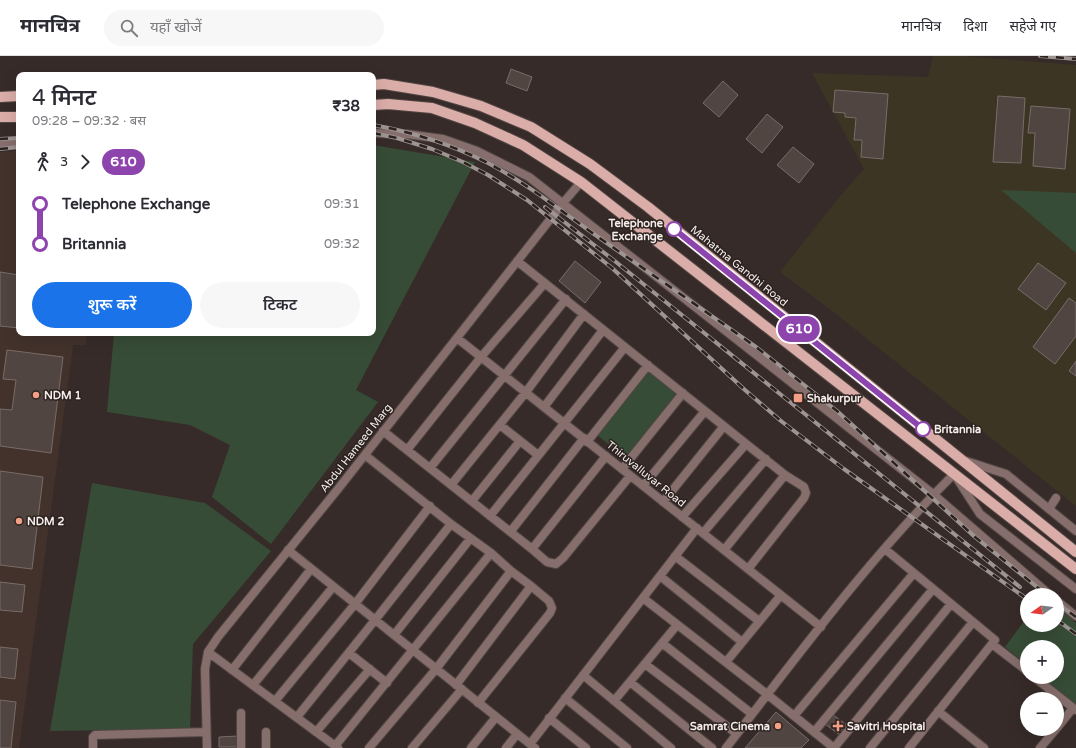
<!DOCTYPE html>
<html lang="hi">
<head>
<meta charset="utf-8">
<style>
  :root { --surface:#fff; --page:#f7f7f7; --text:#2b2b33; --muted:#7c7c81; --line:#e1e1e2; --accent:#1a73e8 }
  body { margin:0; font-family:"Varela Round","Noto Sans Devanagari",sans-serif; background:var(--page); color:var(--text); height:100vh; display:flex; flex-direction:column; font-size:15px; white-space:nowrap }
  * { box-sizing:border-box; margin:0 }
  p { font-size:13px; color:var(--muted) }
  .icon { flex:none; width:22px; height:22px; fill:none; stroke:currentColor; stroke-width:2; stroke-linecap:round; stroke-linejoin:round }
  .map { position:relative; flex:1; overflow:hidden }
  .side { position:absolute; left:16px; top:16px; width:360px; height:264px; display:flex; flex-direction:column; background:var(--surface); border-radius:8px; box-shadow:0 4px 16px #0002 }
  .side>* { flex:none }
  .badge { padding:0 8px; border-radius:13px; font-size:14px; line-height:26px }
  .needle { width:26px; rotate:256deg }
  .fabs { position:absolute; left:1020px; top:532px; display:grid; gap:8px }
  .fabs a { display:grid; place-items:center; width:44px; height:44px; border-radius:50%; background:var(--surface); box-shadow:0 4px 16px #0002; font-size:20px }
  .map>.badge { position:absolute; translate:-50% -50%; box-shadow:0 0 0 2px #fff }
  .legs { display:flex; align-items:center; gap:6px; height:44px; padding:0 16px; font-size:13px }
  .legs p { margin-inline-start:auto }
  .headline { display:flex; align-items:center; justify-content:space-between; height:68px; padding:0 16px }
  h1 { font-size:22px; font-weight:600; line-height:30px }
  .cta { display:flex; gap:8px; margin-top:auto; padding:8px 16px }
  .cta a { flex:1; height:46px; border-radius:24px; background:var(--accent); color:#fff; font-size:16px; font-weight:600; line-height:46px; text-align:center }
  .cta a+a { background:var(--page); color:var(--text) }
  ul { padding:0 16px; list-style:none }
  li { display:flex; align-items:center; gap:14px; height:40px; font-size:15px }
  li i { display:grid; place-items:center; width:6px; height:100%; margin:0 5px; background:currentColor }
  li i::after { content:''; width:10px; height:10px; margin:-5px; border:3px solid; border-radius:50%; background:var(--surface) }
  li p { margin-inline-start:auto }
  li:first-child i { background:linear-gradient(#0000 50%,currentColor 0) }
  li:last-child i { background:linear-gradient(currentColor 50%,#0000 0) }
  header { display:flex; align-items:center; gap:24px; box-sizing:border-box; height:56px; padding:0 20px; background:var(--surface); border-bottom:1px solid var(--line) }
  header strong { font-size:19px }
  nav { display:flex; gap:22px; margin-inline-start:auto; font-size:14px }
  .search { width:280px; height:36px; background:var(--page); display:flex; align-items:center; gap:10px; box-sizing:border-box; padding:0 14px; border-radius:22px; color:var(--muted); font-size:15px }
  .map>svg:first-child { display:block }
  .built { fill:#43322c }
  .industrial { fill:#3d3524 }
  .green { fill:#374c37 }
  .building { fill:#504541; stroke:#796c68 }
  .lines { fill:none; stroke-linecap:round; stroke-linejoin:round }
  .minor-casing { stroke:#514643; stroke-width:10 }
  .tertiary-casing { stroke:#514643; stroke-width:10 }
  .primary-casing { stroke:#514643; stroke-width:12 }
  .minor { stroke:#856e6b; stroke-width:8 }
  .tertiary { stroke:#856e6b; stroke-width:8 }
  .primary { stroke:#dbada8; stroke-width:10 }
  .rail-casing { stroke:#9e9593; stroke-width:4 }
  .rail { stroke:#2c221e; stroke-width:2.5; stroke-dasharray:8; stroke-linecap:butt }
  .line-1-casing { stroke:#fff; stroke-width:9 }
  .line-1 { stroke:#8e44ad; stroke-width:6 }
  .stop-1-dot { fill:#fff; stroke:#8e44ad; stroke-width:2 }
  .poi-dot { fill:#f39f86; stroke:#2c221e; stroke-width:1.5 }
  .labels { text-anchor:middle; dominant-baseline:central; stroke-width:3; stroke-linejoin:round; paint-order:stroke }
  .stop-label { font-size:11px; font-weight:bold; fill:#f6eeec; stroke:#2c221e; text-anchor:end }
  .street-label { font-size:11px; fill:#f6eeec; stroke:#2c221e }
  .poi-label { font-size:11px; font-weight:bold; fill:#f6eeec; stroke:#2c221e; text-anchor:start }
</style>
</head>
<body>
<header>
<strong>मानचित्र</strong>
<div class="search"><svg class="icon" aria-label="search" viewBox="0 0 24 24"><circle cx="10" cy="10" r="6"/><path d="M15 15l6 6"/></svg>यहाँ खोजें</div>
<nav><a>मानचित्र</a><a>दिशा</a><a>सहेजे गए</a></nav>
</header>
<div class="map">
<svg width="1076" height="692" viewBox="0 0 1076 692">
  <rect width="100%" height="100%" fill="#362b28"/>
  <!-- built -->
  <path class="built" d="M 19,94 L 19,277 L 87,277 L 86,289 L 73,289 L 19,692 L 0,692 L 0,96 Z"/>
  <!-- industrial -->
  <path class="industrial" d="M 933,0 L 963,0 L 1076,9 L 1076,450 L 831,254 L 780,216 L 840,140 L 864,113 L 812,17 L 928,21 Z"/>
  <!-- green -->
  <path class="green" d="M 373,89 L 475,106 L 356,334 L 378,346 L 271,488 L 212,441 L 230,389 L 190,369 L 107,356 L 114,277 L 373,277 Z
    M 1001,134 L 1076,137 L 1076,197 Z
    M 648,315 L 678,339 L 627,403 L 597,379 Z
    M 92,427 L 205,447 L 271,495 L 193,588 L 190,673 L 50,675 Z
    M 1057,551 L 1076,567 L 1076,649 L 1042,621 L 1057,621 L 1057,591 L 1027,591 L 1027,609 L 1005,591 L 1027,561 L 1027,569 L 1057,569 Z"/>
  <!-- building -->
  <path class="building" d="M 511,13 L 532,21 L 527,35 L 506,27 Z
    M 723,25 L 738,39 L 719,61 L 703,47 Z
    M 835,34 L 888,38 L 883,103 L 861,101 L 862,84 L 854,84 L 856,62 L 845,61 L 845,57 L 833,56 Z
    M 998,40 L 1025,42 L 1021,107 L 993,106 Z
    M 1031,50 L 1070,53 L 1065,113 L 1033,110 L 1035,77 L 1028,77 Z
    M 767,58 L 783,71 L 762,97 L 746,83 Z
    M 793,91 L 814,108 L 799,127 L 777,109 Z
    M 575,205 L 601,226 L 585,247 L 559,225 Z
    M 1038,207 L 1066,227 L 1046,254 L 1018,233 Z
    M 0,216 L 19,219 L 19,272 L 0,270 Z
    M 1069,242 L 1076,247 L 1076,280 L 1055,308 L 1033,291 Z
    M 7,294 L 63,301 L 51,397 L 0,390 L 0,353 L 12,354 L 16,324 L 3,323 Z
    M 1076,305 L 1076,320 L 1069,315 Z
    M 0,415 L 43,421 L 32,513 L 0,509 Z
    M 0,526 L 25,529 L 22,556 L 0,554 Z
    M 0,591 L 18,593 L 15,623 L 0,621 Z
    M 0,644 L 16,646 L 11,692 L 0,692 Z
    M 776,656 L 809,684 L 801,692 L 745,692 Z
    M 832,658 L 848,670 L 841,680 L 825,668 Z
    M 238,680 L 238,691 L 219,691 L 219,681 Z"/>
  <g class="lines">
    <defs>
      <path id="minor" d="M 373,77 L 406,78 L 443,83 L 477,95 L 529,121 L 703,257 L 933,438 L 1050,539
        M 0,87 L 19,87
        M 517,205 L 785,419 L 804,431 L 806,437 L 804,442 L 748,513
        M 457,282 L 821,571
        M 544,351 L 603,274
        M 500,369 L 538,399
        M 383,375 L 532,493 L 547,506 L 556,508 L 563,502 L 630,420
        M 587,386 L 648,309
        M 407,394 L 481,301 L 545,227
        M 365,399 L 451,468 L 491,497 L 511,515 L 531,530 L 549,545 L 552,552 L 550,557 L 478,647
        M 430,412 L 566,243
        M 622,413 L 683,337
        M 451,429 L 526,336 L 584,258
        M 643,430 L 705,355
        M 472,445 L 520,385
        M 663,446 L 724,370
        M 1049,453 L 1056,442
        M 490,460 L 625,291
        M 682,461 L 746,388
        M 511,475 L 584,382
        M 703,477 L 766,403
        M 532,493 L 606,400
        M 885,493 L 995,584 L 909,692
        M 288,494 L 535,692
        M 724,494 L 785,419
        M 675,500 L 759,565
        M 660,520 L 742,586
        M 643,542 L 768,639 L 834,692
        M 1057,545 L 1076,560
        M 394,579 L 470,483
        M 662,587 L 752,658
        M 992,588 L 1027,615
        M 208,596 L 338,692
        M 349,597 L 387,627
        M 726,606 L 781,539
        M 645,608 L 737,678
        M 232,614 L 311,513
        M 583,619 L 671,692
        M 1034,621 L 1076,654
        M 630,626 L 712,692
        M 253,629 L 333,531
        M 456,629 L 531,530
        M 565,642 L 627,692
        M 275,645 L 355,548 L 430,450
        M 614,645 L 677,569
        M 938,655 L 984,692
        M 241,657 L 241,692
        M 794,660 L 914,517
        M 297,661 L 375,564 L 451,468
        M 549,662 L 586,692
        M 1057,672 L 1073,652
        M 266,676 L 266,692
        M 316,676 L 370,613
        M 814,676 L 933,533
        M 530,688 L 697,472
        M 335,690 L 491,497
        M 93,692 L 93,681 L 95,679 L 206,676
        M 207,692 L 205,613 L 208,596 L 218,581 L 338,433 L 563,147 L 581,126
        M 369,692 L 436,613 L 511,515
        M 412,692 L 462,633
        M 471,692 L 496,661
        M 506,692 L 517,678
        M 726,692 C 799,598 870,501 954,418
        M 834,692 L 951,548
        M 870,692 L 973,566
        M 1040,692 L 1056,673"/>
      <path id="tertiary" d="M 966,405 L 1006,418 L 1076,475
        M 956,421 L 980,458 L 1076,533"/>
      <path id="primary" d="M 373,29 L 384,28 L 433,36 L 481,50 L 531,71 L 590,108 L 648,151 L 1076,496
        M 0,41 L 19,40
        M 373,49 L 388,48 L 432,52 L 475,67 L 523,89 L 581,126 L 1076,513
        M 0,61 L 19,61"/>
    </defs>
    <!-- minor casing -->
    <use href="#minor" class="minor-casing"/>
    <!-- tertiary casing -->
    <use href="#tertiary" class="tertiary-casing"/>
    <!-- primary casing -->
    <use href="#primary" class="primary-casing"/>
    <!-- minor -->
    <use href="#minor" class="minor"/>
    <!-- tertiary -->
    <use href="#tertiary" class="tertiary"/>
    <!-- primary -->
    <use href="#primary" class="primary"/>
    <defs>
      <path id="rail" d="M 1040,0 L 1076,3
        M 373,69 C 413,76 452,89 488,107 C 528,128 565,158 601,183 C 653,219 705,255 756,291 L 837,355 L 975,481 L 1047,539
        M 373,77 L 397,82 L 432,93 L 463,106 L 488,119 L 527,144 L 612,212 L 745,334 L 781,365 L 844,413 L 1027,543
        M 0,83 L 19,82
        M 0,93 L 19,91
        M 545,151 L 616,206 L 1020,531
        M 1057,547 L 1076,561
        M 1057,564 L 1076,578"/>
    </defs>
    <!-- rail casing -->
    <use href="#rail" class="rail-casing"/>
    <!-- rail -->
    <use href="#rail" class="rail"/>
  </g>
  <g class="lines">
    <defs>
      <path id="line-1" d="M 674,173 L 923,373"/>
    </defs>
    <!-- line-1 casing -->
    <use href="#line-1" class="line-1-casing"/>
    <!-- line-1 -->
    <use href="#line-1" class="line-1"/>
  </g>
  <!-- markers -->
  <g class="stop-1-dot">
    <circle cx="674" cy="173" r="7"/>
    <circle cx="923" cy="373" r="7"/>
  </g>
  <g class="poi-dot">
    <circle cx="36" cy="339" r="4"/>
    <rect x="793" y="337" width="10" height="10" rx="2"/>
    <circle cx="19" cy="465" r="4"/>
    <circle cx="778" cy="670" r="4"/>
    <path d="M836 664h4v4h4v4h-4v4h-4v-4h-4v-4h4z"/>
  </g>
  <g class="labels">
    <!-- stop labels -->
    <g class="stop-label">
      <text x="663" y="167">Telephone<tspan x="663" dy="13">Exchange</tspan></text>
      <text x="934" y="373" text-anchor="start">Britannia</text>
    </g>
    <!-- street labels -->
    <g class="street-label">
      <text transform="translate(739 210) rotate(39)">Mahatma Gandhi Road</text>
      <text transform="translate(356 392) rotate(-52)">Abdul Hameed Marg</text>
      <text transform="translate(646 418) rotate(39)">Thiruvalluvar Road</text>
    </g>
    <!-- poi labels -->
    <g class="poi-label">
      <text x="44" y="339">NDM 1</text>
      <text x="807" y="342">Shakurpur</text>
      <text x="27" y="465">NDM 2</text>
      <text x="770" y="670" text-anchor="end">Samrat Cinema</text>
      <text x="847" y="670">Savitri Hospital</text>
    </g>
  </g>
</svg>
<div class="fabs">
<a><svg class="needle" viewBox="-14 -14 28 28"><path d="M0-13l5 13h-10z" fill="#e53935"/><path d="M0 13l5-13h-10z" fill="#7c7c81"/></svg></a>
<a>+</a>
<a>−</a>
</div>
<b class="badge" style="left:799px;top:273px;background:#8e44ad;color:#fff">610</b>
<section class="side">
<div class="headline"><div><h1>4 मिनट</h1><p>09:28 – 09:32 · बस</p></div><b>₹38</b></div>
<div class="legs"><svg class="icon" aria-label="walk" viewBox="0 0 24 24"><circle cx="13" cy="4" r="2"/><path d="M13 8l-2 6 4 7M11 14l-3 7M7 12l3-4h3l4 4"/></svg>3<svg class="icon" aria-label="forward" viewBox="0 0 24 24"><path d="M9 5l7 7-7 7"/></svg><b class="badge" style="background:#8e44ad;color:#fff">610</b></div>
<ul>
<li><i style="color:#8e44ad"></i><b>Telephone Exchange</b><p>09:31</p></li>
<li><i style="color:#8e44ad"></i><b>Britannia</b><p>09:32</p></li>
</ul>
<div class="cta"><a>शुरू करें</a><a>टिकट</a></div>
</section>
</div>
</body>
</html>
